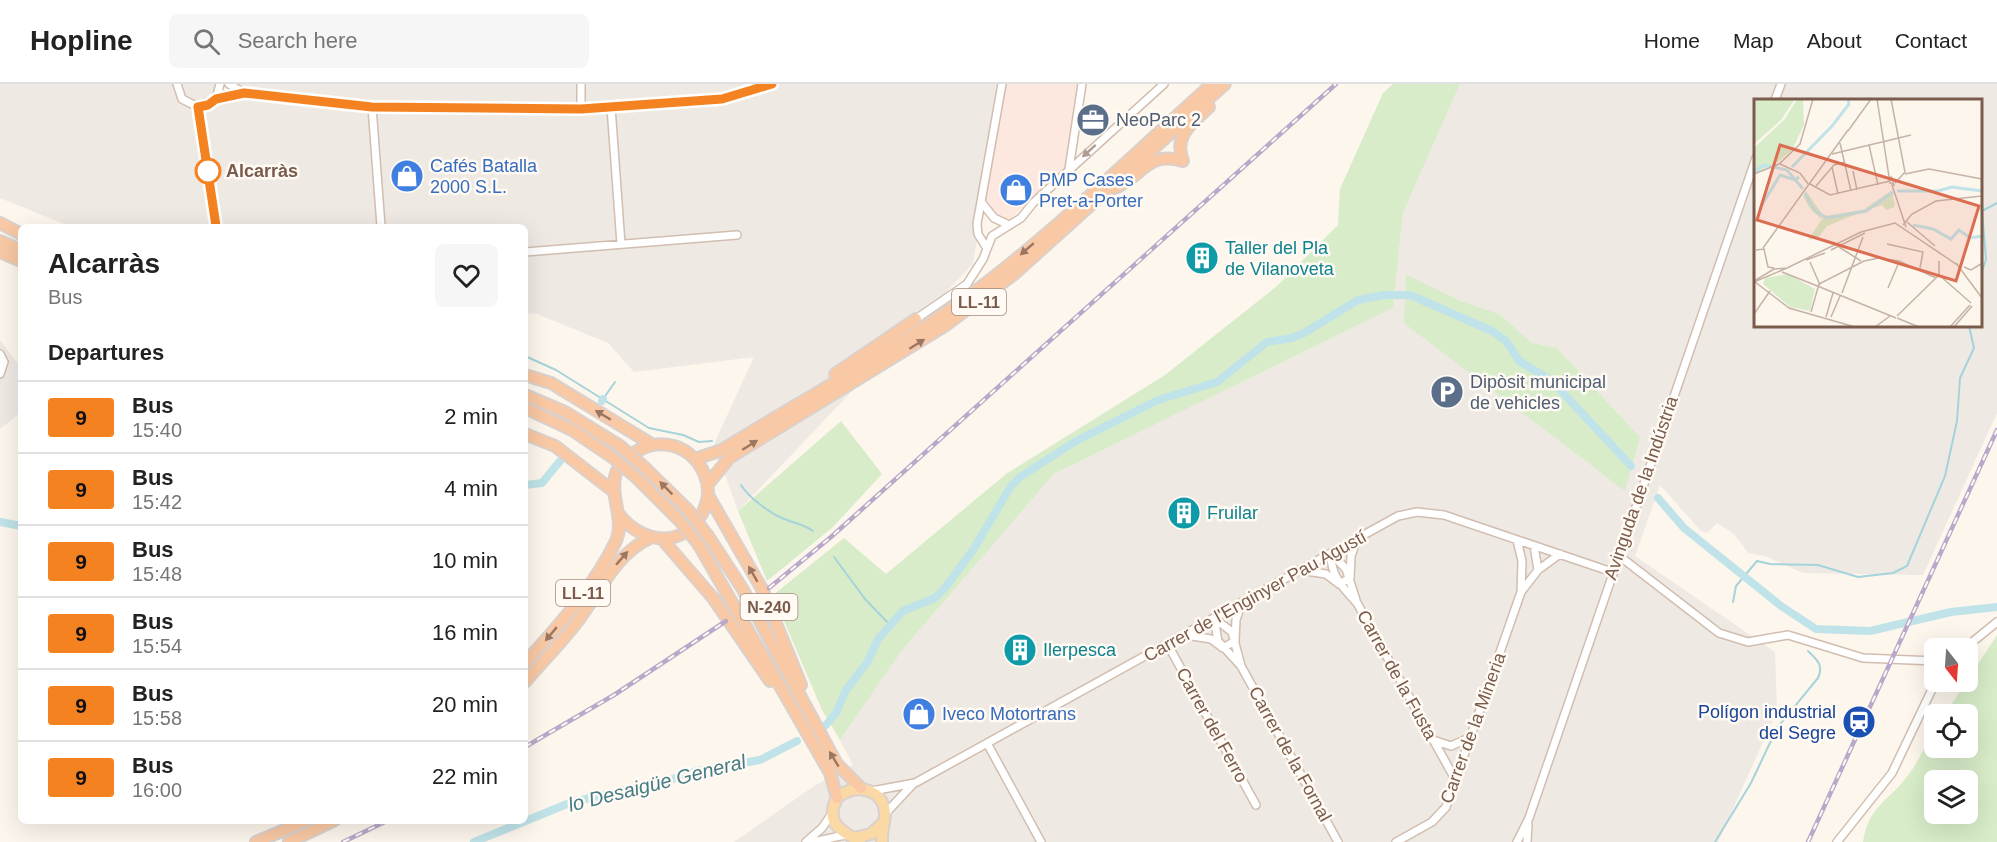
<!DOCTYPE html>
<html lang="en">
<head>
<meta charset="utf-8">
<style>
  :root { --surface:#fff; --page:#f6f6f6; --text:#222; --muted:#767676; --line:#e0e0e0 }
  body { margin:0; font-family:Helvetica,sans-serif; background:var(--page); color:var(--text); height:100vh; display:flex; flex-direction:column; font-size:22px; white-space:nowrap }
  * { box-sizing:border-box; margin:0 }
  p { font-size:20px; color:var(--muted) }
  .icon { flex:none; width:33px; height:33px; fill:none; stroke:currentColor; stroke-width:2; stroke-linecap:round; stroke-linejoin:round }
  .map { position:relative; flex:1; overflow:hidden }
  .panel { position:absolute; left:18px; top:140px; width:510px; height:600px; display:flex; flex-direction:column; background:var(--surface); border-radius:9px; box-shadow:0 6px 24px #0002 }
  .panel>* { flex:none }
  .badge { padding:0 12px; border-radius:4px; font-size:21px; line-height:39px }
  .needle { width:39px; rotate:163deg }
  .fabs { position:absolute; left:1924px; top:554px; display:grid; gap:12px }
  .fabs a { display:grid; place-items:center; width:54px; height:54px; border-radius:9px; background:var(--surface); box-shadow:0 6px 24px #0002; font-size:30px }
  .map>.badge { position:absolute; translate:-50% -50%; box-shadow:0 0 0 3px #fff }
  h2 { padding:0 30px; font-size:22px; line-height:54px }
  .round { display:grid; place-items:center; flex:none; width:63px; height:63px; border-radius:9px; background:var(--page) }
  .overview { display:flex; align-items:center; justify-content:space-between; height:102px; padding:0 30px }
  h1 { font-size:28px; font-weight:800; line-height:45px }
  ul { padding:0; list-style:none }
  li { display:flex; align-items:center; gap:18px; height:72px; padding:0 30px; border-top:2px solid var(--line) }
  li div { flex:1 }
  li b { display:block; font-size:22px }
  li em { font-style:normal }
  li .badge { min-width:66px; font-weight:700; text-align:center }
  header { display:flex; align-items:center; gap:36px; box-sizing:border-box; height:84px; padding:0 30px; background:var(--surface); border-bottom:2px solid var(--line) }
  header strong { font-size:28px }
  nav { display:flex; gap:33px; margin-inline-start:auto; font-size:21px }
  .search { width:420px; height:54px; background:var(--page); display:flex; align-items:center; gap:15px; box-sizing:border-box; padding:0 21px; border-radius:9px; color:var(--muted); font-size:22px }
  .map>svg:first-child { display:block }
  .commercial { fill:#fde8e0 }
  .industrial { fill:#efe9e4; fill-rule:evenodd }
  .green { fill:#d8ecc9; fill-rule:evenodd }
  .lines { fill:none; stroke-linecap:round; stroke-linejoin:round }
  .stream { stroke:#a5d3da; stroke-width:2 }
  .canal { stroke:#bfe3e8; stroke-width:8 }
  .minor-casing { stroke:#d1beb0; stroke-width:10 }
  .primary-casing { stroke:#dad1cd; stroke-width:14 }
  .trunk-casing { stroke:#dad1cd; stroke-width:14 }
  .minor { stroke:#fff; stroke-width:7 }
  .primary { stroke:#fbd9a5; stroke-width:10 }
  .trunk { stroke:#f9c8a4; stroke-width:10 }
  .rail-casing { stroke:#b9a8c9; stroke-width:4.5 }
  .rail { stroke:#fffaf3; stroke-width:2; stroke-dasharray:7; stroke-linecap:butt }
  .trunk-bridge-casing { stroke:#dad1cd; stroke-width:14; stroke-linecap:butt }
  .trunk-bridge { stroke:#f9c8a4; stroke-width:10 }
  .oneway { fill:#af9d94 }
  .oneway2 { fill:#9a7763 }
  .line-casing { stroke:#fff; stroke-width:14 }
  .line { stroke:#f58220; stroke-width:9 }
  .stop-dot { fill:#fff; stroke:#f58220; stroke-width:3 }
  .labels { text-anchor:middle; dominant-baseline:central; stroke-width:5; stroke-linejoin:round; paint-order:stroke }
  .shield { fill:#fffaf3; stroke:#a28b7f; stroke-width:1.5 }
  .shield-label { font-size:16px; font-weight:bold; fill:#7a5c4d }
  .service-label { font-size:18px; fill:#4e5e75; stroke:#fffaf3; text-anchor:start }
  .shop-label { font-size:18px; fill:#366cbe; stroke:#fffaf3; text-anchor:start }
  .stop-label { font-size:18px; font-weight:bold; fill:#7a5c4d; stroke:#fffaf3; text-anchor:start }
  .culture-label { font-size:18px; fill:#0d838f; stroke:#fffaf3; text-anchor:start }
  .street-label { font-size:18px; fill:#7a5c4d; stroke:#fffaf3 }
  .transit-label { font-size:18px; fill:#164399; stroke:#fffaf3; text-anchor:end }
  .water-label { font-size:20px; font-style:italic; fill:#437c86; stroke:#fffaf3 }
  .inset-river { fill:none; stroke:#bfe3e8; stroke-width:3 }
  .inset-road { fill:none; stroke:#c5b3a7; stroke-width:1.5 }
  .view { fill:#dc6d51; fill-opacity:0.15; stroke:#dc6d51; stroke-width:3 }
  .inset-edge { fill:none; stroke:#7a5c4d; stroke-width:3 }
</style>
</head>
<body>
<header>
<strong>Hopline</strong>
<div class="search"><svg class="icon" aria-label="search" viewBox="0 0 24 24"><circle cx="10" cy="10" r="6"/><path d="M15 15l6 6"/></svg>Search here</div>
<nav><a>Home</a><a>Map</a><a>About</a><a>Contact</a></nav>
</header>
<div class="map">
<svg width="1997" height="758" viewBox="0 0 1997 758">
  <rect width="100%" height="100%" fill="#fdf6ec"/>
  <!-- commercial -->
  <path class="commercial" d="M 1002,0 L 1084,0 L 1072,79 L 1004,140 L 982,119 Z"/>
  <!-- industrial -->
  <path class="industrial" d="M 0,0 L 216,0 L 221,6 L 253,10 L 230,0 L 1002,0 L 973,180 L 738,427 L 714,360 L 754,273 L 634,288 L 608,259 L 537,230 L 525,229 L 525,142 L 69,142 L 0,114 Z
    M 1460,0 L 1997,0 L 1997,329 L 1923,491 L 1803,489 L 1765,472 L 1748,469 L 1734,450 L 1717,439 L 1707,449 L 1701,447 L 1660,401 L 1635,472 L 1775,568 L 1777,627 L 1718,758 L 734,758 L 814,702 L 853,681 L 840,656 L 903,565 L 1054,390 L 1393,224 L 1403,129 ZM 1756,16 L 1980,16 L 1980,242 L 1756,242 ZM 1406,190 L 1461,217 L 1494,229 L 1532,259 L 1557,264 L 1640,353 Z
    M 0,256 L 21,284 L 21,328 L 0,345 Z"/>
  <!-- green -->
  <path class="green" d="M 1393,0 L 1460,0 L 1403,129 L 1393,224 L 1054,390 L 903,565 L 840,656 L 822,626 L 773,511 L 844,454 L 886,490 L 1006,390 L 1165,291 L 1277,202 L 1338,141 L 1340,105 L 1383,9 Z
    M 1406,190 L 1461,217 L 1499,230 L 1532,259 L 1557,264 L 1640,353 L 1625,407 L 1404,239 Z
    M 841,337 L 882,390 L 833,443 L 767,497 L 738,427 Z
    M 1997,551 L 1997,758 L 1863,758 C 1869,720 1890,717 1909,690 C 1920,676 1925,660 1935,645 L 1935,663 L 1968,663 L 1968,630 L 1945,630 ZM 1935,696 L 1968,696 L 1968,729 L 1935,729 Z"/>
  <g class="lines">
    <!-- stream -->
    <path class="stream" d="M 1980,194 L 1986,175 L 1982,127 L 1997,119
      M 525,272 L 556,286 L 649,344 L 683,351 L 699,358 L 712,357
      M 603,315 L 615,298
      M 741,401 C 749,414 772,431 787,436 C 797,440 803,440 813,447
      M 834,473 L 865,515 L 891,542
      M 1733,518 L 1736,502 L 1757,477 L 1770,480 L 1818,481 L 1858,493 L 1893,489 L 1907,482 L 1945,392 L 1957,337 L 1960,294 L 1974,264 L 1969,242
      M 1715,758 L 1751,699 L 1777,644 L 1818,594 C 1824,581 1817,576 1808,567"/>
    <!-- canal -->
    <path class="canal" d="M 602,317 L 603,315
      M 525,401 L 542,399 L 560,377
      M 1658,414 L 1684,444 L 1781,522 L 1816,545 L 1870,547 L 1951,528 L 1997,523
      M 0,438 L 21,442
      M 826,641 L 836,629 L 846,606 L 868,577 L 878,555 L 903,527 L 935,514 L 944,505 L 973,466 L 1011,402 L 1020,393 L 1076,357 L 1158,316 L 1217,298 L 1267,258 L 1292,254 L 1304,249 L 1358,216 L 1384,211 L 1410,211 L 1492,247 L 1506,257 L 1519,277 L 1552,297 L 1631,382
      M 474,758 L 572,718 L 664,698 L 696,687 L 760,676 L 797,657"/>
    <defs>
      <path id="minor" d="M 177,0 L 182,15 L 198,23 L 216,15 L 220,0
        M 229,0 L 244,9 L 276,14 L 372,23 L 581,25 L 722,15 L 772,0
        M 216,15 L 244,9
        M 1775,16 L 1781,0
        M 198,23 L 216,142
        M 372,23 L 381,142
        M 611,23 L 621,160
        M 581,25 L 581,0
        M 1069,85 L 1082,0
        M 982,119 L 994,134 L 1009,141
        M 986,163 L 978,150 L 977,140 L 1002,0
        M 525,168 L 737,151
        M 916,235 L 967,200 L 983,175 L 992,152 L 1021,134 L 1033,119 L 1164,0
        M 0,270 L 4,278 L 0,290
        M 1517,456 L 1522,477 L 1521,508
        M 1534,462 L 1538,486
        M 1331,469 C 1330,491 1343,504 1357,519 L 1455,695
        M 1331,469 L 1346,485 L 1356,516
        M 1618,471 L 1719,549 L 1748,558 L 1788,551 L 1863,574 L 1935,577
        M 1299,486 L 1326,490 L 1339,500 L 1350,494 L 1351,472 L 1357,455
        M 1214,534 L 1232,548 L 1241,582 L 1338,758
        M 1214,534 L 1218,557 L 1241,582
        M 1186,551 L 1211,555 L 1223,564 L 1235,557 L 1236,536 L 1242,518
        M 1168,561 L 1256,721
        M 1965,564 L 1997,538
        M 1433,656 L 1451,662 L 1469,654
        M 987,659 L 1041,758
        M 872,707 L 915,699 L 1398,432 L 1417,428 L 1444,431 L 1612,488
        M 885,730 L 912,701
        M 806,758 L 822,744 L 833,728
        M 813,758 L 845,751
        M 1396,758 L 1432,738 L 1446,723 L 1521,508 L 1538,486 L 1560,470
        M 1517,758 L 1529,734 L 1756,74
        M 1527,758 L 1528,740
        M 1837,758 L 1892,689 L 1936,597"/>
      <path id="primary" d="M 854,754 L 871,750 L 882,740
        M 860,758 C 842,747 824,740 837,714 C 853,699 883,703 885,729 C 885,738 881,748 882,758"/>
      <path id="trunk" d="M 1183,77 C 1173,51 1192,40 1209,23
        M 1115,104 C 1143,92 1148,66 1183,77
        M 0,139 L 21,150
        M 0,157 L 21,166
        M 0,168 L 21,177
        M 835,290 L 916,235
        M 525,291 L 551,299 L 653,361
        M 525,311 L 565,328 L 620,362
        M 525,324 L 572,346 L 612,373
        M 525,350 L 555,362 L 613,407
        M 695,375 L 722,366 C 803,315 888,271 965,215 C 1053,150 1131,73 1212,0
        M 644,383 L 688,426
        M 637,394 L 679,436
        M 708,400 L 729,374 L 946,241 L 1013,191 L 1225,0
        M 708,411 L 762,505 L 801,601
        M 708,452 L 742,504 L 837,680 L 861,704
        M 662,455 L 713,514 L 770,597
        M 699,461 L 830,689 L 837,714
        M 525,579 C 558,542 593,504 615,459 C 631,428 590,392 639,366 C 650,360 663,359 674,362 C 687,366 698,376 704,389 C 711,405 708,422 698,436 C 676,466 637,456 618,429
        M 525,598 C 542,578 561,559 577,538 C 600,508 615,470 650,454
        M 256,758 L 308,736
        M 289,758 L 335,736"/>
    </defs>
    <!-- minor casing -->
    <use href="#minor" class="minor-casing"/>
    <!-- primary casing -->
    <use href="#primary" class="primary-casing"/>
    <!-- trunk casing -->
    <use href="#trunk" class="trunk-casing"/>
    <!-- minor -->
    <use href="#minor" class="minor"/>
    <!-- primary -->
    <use href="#primary" class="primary"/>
    <!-- trunk -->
    <use href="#trunk" class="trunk"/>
    <defs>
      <path id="rail" d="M 769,504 L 831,453 L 1336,0
        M 525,663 L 614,611 L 726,537
        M 343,758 L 389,736
        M 1808,758 L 1997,346"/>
    </defs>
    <!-- rail casing -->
    <use href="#rail" class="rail-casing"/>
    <!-- rail -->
    <use href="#rail" class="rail"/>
    <defs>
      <path id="trunk-bridge" d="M 620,362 L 644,383
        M 612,373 L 637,394
        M 688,426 L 708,452
        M 679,436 L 699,461"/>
    </defs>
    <!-- trunk-bridge casing -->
    <use href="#trunk-bridge" class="trunk-bridge-casing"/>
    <!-- trunk-bridge -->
    <use href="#trunk-bridge" class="trunk-bridge"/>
  </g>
  <!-- one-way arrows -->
  <defs><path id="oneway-solid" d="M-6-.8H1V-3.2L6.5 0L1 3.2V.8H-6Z" transform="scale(1.5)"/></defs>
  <use class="oneway" href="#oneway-solid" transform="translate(1089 67) rotate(138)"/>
  <g class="oneway2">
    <use href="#oneway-solid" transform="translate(1027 165) rotate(139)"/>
    <use href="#oneway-solid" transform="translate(917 260) rotate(-32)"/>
    <use href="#oneway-solid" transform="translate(603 331) rotate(-149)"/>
    <use href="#oneway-solid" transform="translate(750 361) rotate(-32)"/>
    <use href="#oneway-solid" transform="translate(666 404) rotate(-135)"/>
    <use href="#oneway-solid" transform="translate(622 474) rotate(-49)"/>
    <use href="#oneway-solid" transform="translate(753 490) rotate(-120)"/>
    <use href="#oneway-solid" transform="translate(551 550) rotate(130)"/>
    <use href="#oneway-solid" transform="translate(834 675) rotate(-121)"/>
  </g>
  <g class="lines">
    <defs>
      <path id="line" d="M 216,142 L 198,23 L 208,21 L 216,15 L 244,9 L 372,23 L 581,25 L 722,15 L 772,0"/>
    </defs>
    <!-- line casing -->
    <use href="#line" class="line-casing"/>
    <!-- line -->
    <use href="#line" class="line"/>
  </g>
  <!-- icons -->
  <defs>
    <symbol id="office-disc" viewBox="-11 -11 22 22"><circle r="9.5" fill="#5c6f8a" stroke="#fffaf3"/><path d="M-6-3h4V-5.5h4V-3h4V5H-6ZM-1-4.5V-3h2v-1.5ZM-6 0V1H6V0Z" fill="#fff"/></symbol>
    <symbol id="shop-disc" viewBox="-11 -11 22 22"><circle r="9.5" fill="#3f7fe0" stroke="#fffaf3"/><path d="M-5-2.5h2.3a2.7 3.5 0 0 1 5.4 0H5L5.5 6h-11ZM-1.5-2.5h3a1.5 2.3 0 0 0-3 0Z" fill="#fff"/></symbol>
    <symbol id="building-disc" viewBox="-11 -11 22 22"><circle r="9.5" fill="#0f9aa8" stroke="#fffaf3"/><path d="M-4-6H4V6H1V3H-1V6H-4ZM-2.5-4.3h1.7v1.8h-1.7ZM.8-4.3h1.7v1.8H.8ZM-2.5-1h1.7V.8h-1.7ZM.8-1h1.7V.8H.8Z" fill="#fff"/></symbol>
    <symbol id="parking-disc" viewBox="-11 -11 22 22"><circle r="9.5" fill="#5c6f8a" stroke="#fffaf3"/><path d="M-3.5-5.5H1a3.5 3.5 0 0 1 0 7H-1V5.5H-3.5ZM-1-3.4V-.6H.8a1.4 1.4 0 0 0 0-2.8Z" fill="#fff"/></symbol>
    <symbol id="station-disc" viewBox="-11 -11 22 22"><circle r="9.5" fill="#1a4fb4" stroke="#fffaf3"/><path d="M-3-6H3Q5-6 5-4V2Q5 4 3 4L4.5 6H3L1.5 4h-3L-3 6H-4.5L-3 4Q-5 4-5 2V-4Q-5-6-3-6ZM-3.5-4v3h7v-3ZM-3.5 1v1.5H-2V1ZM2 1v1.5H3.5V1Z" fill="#fff"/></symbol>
  </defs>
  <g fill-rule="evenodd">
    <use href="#office-disc" x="1074" y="17" width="38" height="38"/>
    <use href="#shop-disc" x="388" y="73" width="38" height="38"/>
    <use href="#shop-disc" x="997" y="87" width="38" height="38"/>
    <use href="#building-disc" x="1183" y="155" width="38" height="38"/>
    <use href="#parking-disc" x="1428" y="289" width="38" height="38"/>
    <use href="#building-disc" x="1165" y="410" width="38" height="38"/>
    <use href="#building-disc" x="1001" y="547" width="38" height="38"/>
    <use href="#shop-disc" x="900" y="611" width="38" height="38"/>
    <use href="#station-disc" x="1840" y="619" width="38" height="38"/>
  </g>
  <!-- markers -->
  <circle class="stop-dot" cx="208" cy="87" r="12"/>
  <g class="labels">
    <!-- shield labels -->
    <g class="shield">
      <rect x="952" y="205" width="54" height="26" rx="4.5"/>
      <rect x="556" y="496" width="54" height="26" rx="4.5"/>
      <rect x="740.5" y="510" width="57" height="26" rx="4.5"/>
    </g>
    <g class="shield-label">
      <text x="979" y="218">LL-11</text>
      <text x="583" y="509">LL-11</text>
      <text x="769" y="523">N-240</text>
    </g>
    <!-- service labels -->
    <g class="service-label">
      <text x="1116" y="36">NeoParc 2</text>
      <text x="1470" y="298">Dipòsit municipal<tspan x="1470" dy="21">de vehicles</tspan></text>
    </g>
    <!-- shop labels -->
    <g class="shop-label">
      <text x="430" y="82">Cafés Batalla<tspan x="430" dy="21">2000 S.L.</tspan></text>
      <text x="1039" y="96">PMP Cases<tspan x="1039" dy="21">Pret-a-Porter</tspan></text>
      <text x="942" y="630">Iveco Motortrans</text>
    </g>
    <!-- stop labels -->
    <g class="stop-label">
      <text x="226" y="87">Alcarràs</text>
    </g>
    <!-- culture labels -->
    <g class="culture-label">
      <text x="1225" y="164">Taller del Pla<tspan x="1225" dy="21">de Vilanoveta</tspan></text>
      <text x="1207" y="429">Fruilar</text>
      <text x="1043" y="566">Ilerpesca</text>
    </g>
    <!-- street labels -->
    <g class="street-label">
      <text transform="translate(1641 404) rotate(-71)">Avinguda de la Indústria</text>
      <text transform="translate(1255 512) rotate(-29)">Carrer de l'Enginyer Pau Agustí</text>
      <text transform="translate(1397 591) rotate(61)">Carrer de la Fusta</text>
      <text transform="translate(1212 641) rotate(61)">Carrer del Ferro</text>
      <text transform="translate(1473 644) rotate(-70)">Carrer de la Mineria</text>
      <text transform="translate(1290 670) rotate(61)">Carrer de la Fornal</text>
    </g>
    <!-- transit labels -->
    <g class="transit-label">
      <text x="1836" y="628">Polígon industrial<tspan x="1836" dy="21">del Segre</tspan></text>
    </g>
    <!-- water labels -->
    <g class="water-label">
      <text transform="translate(657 699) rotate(-14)">lo Desaigüe General</text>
    </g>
  </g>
  <!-- overview -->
  <g transform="translate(1754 15)">
    <rect width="228" height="228" fill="#fdf6ec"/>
    <path d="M 0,0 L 41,0 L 27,21 L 0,45 ZM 49,0 L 50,26 L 38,51 L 19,67 L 0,74 L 0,49 L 30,21 L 42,2 ZM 138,91 L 141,108 L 132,111 L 128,106 L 95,118 L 73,127 L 64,139 L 54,141 L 70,117 L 109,111 ZM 52,92 L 69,116 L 67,120 L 55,108 L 49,97 ZM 34,175 L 61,190 L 56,212 L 36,208 L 9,185 L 11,179 Z" fill="#d8ecc9"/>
    <path class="inset-river" d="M 38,68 L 78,27 L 95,5 L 94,0M 0,73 L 10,66 L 33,71 L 49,90M 143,92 L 184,92 L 198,88 L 228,92M 51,94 L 61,112 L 73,119 L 112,112 L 139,93M 6,109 L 26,76 L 41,81 L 45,78M 159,126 L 179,130 L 197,140 L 205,131 L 216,139 L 228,137"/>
    <path class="inset-road" d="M 123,0 L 136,84 L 140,86 L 137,77M 137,0 L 151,73 L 141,84M 94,32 L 117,0M 86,44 L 97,92M 115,46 L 124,86M 78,55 L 157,36M 26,65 L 46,74 L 55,86M 78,68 L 84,95M 99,72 L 103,91M 0,75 L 25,65 L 46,45 L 59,0M 151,75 L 175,70 L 228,80M 56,85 L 76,96 L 136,82M 138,86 L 152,128M 62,87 L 80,66 L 91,63M 153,123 L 181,147M 149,126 L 158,115 L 182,102 L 228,97M 133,145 L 169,153 L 166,169M 85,148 L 107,162M 9,149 L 94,31M 2,151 L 10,150 L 14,168 L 20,169M 77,151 L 111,134M 52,161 L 71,154M 185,162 L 185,176 L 217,204M 56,163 L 66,186M 202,164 L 228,199M 210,168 L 217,171 L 227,165M 33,169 L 107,133 L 141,124 L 205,167M 28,173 L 61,186M 0,182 L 20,170 L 33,169 L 0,183M 1,183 L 35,209 L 101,228M 61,186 L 142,219M 134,189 L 145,163M 88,194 L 109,138M 57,213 L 65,185 L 110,162 L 125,159 L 145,162 L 182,179M 0,215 L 16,192M 143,217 L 185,176M 72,218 L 79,194M 77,218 L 86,197M 143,219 L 165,228M 121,228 L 136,217M 196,228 L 216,206M 200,228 L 218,207"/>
    <path class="view" d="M 26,46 L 225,107 L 202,182 L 3,121 Z"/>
    <rect width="228" height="228" class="inset-edge"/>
  </g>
</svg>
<div class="fabs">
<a><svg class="needle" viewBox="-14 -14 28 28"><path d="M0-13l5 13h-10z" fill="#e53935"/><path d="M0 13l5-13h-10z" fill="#767676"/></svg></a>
<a><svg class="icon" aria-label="locate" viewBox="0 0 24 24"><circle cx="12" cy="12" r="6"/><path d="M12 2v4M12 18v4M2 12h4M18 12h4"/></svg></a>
<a><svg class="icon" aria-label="layers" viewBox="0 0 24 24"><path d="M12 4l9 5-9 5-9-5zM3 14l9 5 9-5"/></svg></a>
</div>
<section class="panel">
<div class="overview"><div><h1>Alcarràs</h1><p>Bus</p></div><a class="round"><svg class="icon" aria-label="heart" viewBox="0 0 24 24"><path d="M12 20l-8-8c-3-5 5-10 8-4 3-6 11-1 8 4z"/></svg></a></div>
<h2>Departures</h2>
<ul>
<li><span class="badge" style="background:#f58220;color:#111">9</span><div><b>Bus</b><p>15:40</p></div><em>2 min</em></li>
<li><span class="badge" style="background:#f58220;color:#111">9</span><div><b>Bus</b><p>15:42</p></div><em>4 min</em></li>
<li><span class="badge" style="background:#f58220;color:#111">9</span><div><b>Bus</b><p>15:48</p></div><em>10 min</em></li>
<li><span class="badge" style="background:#f58220;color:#111">9</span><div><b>Bus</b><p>15:54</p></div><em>16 min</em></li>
<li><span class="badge" style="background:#f58220;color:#111">9</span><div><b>Bus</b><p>15:58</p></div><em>20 min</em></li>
<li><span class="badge" style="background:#f58220;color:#111">9</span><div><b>Bus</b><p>16:00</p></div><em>22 min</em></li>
</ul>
</section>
</div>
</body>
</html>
